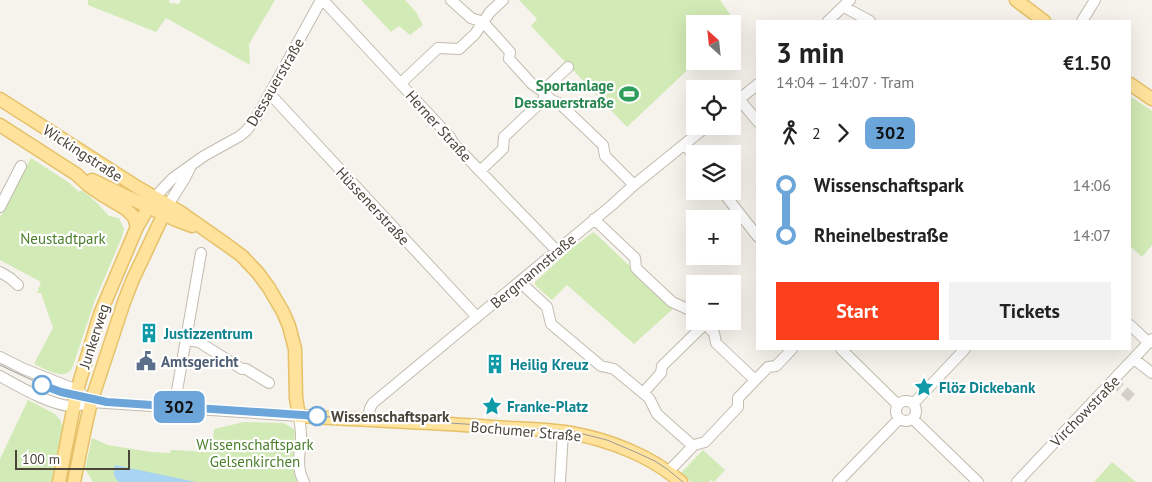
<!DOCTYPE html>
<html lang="en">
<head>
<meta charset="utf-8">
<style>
  :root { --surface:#fff; --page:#f2f2f2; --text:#222; --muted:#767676; --accent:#fc3f1d }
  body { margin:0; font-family:"PT Sans",sans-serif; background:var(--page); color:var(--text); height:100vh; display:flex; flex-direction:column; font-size:19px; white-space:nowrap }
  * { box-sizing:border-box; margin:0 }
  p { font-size:16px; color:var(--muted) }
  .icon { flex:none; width:28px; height:28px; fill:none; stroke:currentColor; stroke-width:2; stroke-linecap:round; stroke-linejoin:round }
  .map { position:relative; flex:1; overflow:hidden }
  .side { position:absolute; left:756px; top:20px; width:375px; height:330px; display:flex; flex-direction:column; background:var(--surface); border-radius:0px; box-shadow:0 5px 20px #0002 }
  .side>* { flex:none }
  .badge { padding:0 10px; border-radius:8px; font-size:18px; line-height:32px }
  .needle { width:32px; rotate:333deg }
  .buttons { position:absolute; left:686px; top:15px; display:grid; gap:10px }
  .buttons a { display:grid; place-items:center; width:55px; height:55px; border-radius:0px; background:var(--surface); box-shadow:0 5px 20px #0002; font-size:25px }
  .scale { position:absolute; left:15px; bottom:12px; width:115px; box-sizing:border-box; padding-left:5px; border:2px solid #4b4439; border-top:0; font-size:14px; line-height:18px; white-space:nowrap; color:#4b4439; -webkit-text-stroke:4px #fff; paint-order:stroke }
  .map>.badge { position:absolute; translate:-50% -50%; box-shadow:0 0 0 2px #fff }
  .legs { display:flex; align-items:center; gap:8px; height:55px; padding:0 20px; font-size:16px }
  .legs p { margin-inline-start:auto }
  .head { display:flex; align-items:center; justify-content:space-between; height:85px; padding:0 20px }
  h1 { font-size:28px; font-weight:700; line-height:38px }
  .button { display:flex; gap:10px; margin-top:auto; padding:10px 20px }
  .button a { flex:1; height:58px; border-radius:0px; background:var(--accent); color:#fff; font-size:20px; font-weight:700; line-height:58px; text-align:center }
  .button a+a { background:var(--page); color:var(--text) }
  ul { padding:0 20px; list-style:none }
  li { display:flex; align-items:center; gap:18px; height:50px; font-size:19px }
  li i { display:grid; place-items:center; width:8px; height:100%; margin:0 6px; background:currentColor }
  li i::after { content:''; width:12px; height:12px; margin:-6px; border:4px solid; border-radius:50%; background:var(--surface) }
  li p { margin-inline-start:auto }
  li:first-child i { background:linear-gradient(#0000 50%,currentColor 0) }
  li:last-child i { background:linear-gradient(currentColor 50%,#0000 0) }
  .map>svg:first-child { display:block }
  .green { fill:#d2eab5 }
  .water { fill:#a9d4f2 }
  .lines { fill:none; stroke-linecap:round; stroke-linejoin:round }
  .minor-tunnel { stroke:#d4d0c8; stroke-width:10; stroke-dasharray:10 5; stroke-linecap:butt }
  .minor-casing { stroke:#c2bbae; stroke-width:12 }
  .major-casing { stroke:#e6c16a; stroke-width:15 }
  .minor { stroke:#fff; stroke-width:10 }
  .major { stroke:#ffe39c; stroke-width:12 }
  .tram { stroke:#9a9a9a; stroke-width:1 }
  .line-1-casing { stroke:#fff; stroke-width:11 }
  .line-1 { stroke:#6ba5d9; stroke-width:8 }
  .stop-1-dot { fill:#fff; stroke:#6ba5d9; stroke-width:2.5 }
  .labels { text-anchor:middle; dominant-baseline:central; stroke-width:4.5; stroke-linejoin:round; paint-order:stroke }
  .street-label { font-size:15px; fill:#4b4439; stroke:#fff }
  .leisure-label { font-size:15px; font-weight:bold; fill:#27864d; stroke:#fff; text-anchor:end }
  .park-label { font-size:15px; fill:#4a7f2a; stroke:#fff }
  .culture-label { font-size:15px; font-weight:bold; fill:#0d838f; stroke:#fff; text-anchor:start }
  .service-label { font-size:15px; font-weight:bold; fill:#4e5e75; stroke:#fff; text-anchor:start }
  .stop-label { font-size:15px; font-weight:bold; fill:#4b4439; stroke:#fff; text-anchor:start }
</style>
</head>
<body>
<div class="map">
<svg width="1152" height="482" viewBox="0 0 1152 482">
  <rect width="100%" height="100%" fill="#f6f3ec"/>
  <!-- green -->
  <path class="green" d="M 88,0 L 169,0 L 169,3 L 179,4 L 181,0 L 275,0 L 249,44 L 250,65 L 166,18 L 156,32 L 88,5 Z
    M 362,0 L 405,0 L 416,12 L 423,25 L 410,35 L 399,26 L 391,32 L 362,1 Z
    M 519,0 L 720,0 L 737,24 L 733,28 L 732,24 L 695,24 L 695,61 L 697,61 L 627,127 L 531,26 L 537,19 Z
    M 1130,96 L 1152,111 L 1152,245 L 1142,257 L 1130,246 Z
    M 31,158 L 68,182 L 79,192 L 81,190 L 91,197 L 91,198 L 97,203 L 109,216 L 119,218 L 124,229 L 122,237 L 95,300 L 73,366 C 66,383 46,369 34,364 L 53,328 L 41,293 L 37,293 L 41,282 L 0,260 L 0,217 Z
    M 593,232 L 597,235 L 674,308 L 634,344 L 567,285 L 552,300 L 535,285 L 535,282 L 571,249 Z
    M 28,400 L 55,414 L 61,421 L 63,430 L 53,482 L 0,482 L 0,459 Z
    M 244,422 L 284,423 L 295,430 C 294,448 290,465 297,482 L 93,482 L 85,469 L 92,438 L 108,445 L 151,452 L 170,453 L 171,450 L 212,452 L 214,429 Z
    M 703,450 L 725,470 L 714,482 L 711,480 L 709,482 L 691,482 L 681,473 Z
    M 1112,462 L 1136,482 L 1094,482 Z"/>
  <!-- water -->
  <path class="water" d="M 115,465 L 196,482 L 119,482 C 113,478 113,471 115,465 Z"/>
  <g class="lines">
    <!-- minor-tunnel -->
    <path class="minor-tunnel" d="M 1113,381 L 1133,399"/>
    <defs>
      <path id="minor" d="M 323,0 L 450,137 L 453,143 L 557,251
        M 451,0 L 471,18 L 483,22 L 510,52 L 509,59
        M 844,7 L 870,21
        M 828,21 L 850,0
        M 1082,21 L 1095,0
        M 512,62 L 532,84 L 545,93 L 551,100 L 559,103 L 603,145 L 605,156 L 634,185
        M 401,83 L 438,48 L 459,49 L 475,34 L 490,12 L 503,0
        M 270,94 L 477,317
        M 739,99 L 758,122
        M 732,105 L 758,84
        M 685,145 L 695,157
        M 480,171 L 503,149 L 504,137 L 543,100 L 548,86 L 568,67
        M 722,191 L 758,237
        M 154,198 L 173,178 L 204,156 L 240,136 L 247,130 L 259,113 L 321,0
        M 168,205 L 185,178 L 190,168
        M 0,207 L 21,166
        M 594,219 L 635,258 L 636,268 L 640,272 L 672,302 L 690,310 L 695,315
        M 0,272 L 10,278 L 18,285
        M 520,282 L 547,307 L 551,324 L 601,366 L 614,369 L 649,398 L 657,414 L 693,446
        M 702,321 L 714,333 L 716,343 L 755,380
        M 1130,325 L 1149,343
        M 186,340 L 199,342 L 242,369 L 246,369 L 269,383
        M 841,349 L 898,405
        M 0,357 L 24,369 L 77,390 L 91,402
        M 1134,359 L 1152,373
        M 0,376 C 18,386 52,406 72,406 C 78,407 86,403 91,402 L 299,416 C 300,423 301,430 301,437 C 300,453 296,468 304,482
        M 643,393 L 661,373 L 662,366 L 705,324
        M896 411a10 10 0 1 1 20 0a10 10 0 1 1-20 0Z
        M 913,404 L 965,349
        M 174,408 L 201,253
        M 913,419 L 978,482
        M 368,421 L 370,408 L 373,403 L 612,205 L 634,185 L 707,126
        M 668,472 L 694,445 L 705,442 L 738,407 L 738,398 L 768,367 L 776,366 L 792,349
        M 560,482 L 563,432
        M 838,482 L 899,419
        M 1017,482 L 1152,339"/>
      <path id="major" d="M 1016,0 L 1044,21
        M 1130,84 L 1152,99
        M 0,99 L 137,187 L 180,212 L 227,245 L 242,256 L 258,273 L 269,288 L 283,312 L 289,326 L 295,349 L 296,398 L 299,416 C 359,420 420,422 480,426 C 510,429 541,428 571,433 C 610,440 651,456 681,482
        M 0,125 L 76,174 L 88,185 L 101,194 L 126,209 L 134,217 L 137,227
        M 92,180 L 176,220 L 192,226
        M 59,482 L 77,390 L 100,314 L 137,227 L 154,198
        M 74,482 L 85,428 L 91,402 L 124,302 L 133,279 L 168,205"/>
    </defs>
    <!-- minor casing -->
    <use href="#minor" class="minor-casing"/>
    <!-- major casing -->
    <use href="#major" class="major-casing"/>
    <!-- minor -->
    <use href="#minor" class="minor"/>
    <!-- major -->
    <use href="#major" class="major"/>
    <!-- tram -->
    <path class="tram" d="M 0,365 C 37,383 66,396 107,402 L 346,418 L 404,420 L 571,431 L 607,440 L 633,451 L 655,461 L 667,469 L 683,482"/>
  </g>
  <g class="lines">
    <defs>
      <path id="line-1" d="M 42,385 L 61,392 L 107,402 L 317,416"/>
    </defs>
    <!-- line-1 casing -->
    <use href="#line-1" class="line-1-casing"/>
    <!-- line-1 -->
    <use href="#line-1" class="line-1"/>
  </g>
  <!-- icons -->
  <defs>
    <symbol id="stadium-bare" viewBox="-9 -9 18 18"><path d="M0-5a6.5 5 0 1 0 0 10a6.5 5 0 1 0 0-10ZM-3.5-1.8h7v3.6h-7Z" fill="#2e9e5b" stroke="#fff" stroke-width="2.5" paint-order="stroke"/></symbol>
    <symbol id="building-bare" viewBox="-9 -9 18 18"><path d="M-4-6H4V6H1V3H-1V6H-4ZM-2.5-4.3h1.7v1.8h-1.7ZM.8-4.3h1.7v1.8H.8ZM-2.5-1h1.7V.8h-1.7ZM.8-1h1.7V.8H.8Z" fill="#0f9aa8" stroke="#fff" stroke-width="2.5" paint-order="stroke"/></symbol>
    <symbol id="civic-bare" viewBox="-9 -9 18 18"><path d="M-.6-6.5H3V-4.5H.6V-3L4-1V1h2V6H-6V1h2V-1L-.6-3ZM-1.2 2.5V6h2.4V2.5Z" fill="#5c6f8a" stroke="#fff" stroke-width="2.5" paint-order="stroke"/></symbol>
    <symbol id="sight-bare" viewBox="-9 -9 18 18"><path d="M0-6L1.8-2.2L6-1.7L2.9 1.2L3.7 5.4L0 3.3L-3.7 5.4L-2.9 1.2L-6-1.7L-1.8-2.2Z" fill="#0f9aa8" stroke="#fff" stroke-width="2.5" paint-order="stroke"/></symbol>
  </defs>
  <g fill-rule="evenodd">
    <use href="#stadium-bare" x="615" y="80" width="28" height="28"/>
    <use href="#building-bare" x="135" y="319" width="28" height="28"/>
    <use href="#civic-bare" x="132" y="347" width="28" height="28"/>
    <use href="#building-bare" x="481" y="350" width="28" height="28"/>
    <use href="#sight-bare" x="910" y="373" width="28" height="28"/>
    <use href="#sight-bare" x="478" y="392" width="28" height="28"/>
  </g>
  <!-- markers -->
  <g class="stop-1-dot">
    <circle cx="42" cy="385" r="9"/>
    <circle cx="317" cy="416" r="9"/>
  </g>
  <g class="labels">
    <!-- street labels -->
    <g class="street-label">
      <text transform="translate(275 82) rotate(-60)">Dessauerstraße</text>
      <text transform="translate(439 126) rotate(48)">Herner Straße</text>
      <text transform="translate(83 153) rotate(33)">Wickingstraße</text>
      <text transform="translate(373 206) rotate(47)">Hüssenerstraße</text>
      <text transform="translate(533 271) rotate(-40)">Bergmannstraße</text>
      <text transform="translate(94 336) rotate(-72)">Junkerweg</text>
      <text transform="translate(1085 411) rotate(-46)">Virchowstraße</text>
      <text transform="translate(526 431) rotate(5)">Bochumer Straße</text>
    </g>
    <!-- leisure labels -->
    <g class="leisure-label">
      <text x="614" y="85">Sportanlage<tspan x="614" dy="17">Dessauerstraße</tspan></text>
    </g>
    <!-- park labels -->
    <g class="park-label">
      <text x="63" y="238">Neustadtpark</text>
      <text x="255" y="444">Wissenschaftspark<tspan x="255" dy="17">Gelsenkirchen</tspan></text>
    </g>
    <!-- culture labels -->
    <g class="culture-label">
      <text x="164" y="333">Justizzentrum</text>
      <text x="510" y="364">Heilig Kreuz</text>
      <text x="939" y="387">Flöz Dickebank</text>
      <text x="507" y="406">Franke-Platz</text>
    </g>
    <!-- service labels -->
    <g class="service-label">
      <text x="161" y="361">Amtsgericht</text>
    </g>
    <!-- stop labels -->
    <g class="stop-label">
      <text x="331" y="416">Wissenschaftspark</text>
    </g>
  </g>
</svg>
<div class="buttons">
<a><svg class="needle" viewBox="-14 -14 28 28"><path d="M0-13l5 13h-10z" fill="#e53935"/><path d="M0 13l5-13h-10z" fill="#767676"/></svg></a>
<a><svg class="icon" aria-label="locate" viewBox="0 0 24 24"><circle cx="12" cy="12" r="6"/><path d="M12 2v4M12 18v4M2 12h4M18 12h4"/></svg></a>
<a><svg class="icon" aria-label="layers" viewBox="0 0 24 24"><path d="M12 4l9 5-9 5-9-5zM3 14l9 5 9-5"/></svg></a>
<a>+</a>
<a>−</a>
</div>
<div class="scale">100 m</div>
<b class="badge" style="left:179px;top:407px;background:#6ba5d9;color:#111">302</b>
<section class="side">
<div class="head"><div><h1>3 min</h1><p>14:04 – 14:07 · Tram</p></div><b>€1.50</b></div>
<div class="legs"><svg class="icon" aria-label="walk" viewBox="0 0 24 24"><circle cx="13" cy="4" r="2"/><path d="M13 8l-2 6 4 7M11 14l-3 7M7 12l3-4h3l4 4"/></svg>2<svg class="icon" aria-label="forward" viewBox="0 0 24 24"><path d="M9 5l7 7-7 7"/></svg><b class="badge" style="background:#6ba5d9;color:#111">302</b></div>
<ul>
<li><i style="color:#6ba5d9"></i><b>Wissenschaftspark</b><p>14:06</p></li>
<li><i style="color:#6ba5d9"></i><b>Rheinelbestraße</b><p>14:07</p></li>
</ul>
<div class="button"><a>Start</a><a>Tickets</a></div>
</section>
</div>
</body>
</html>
